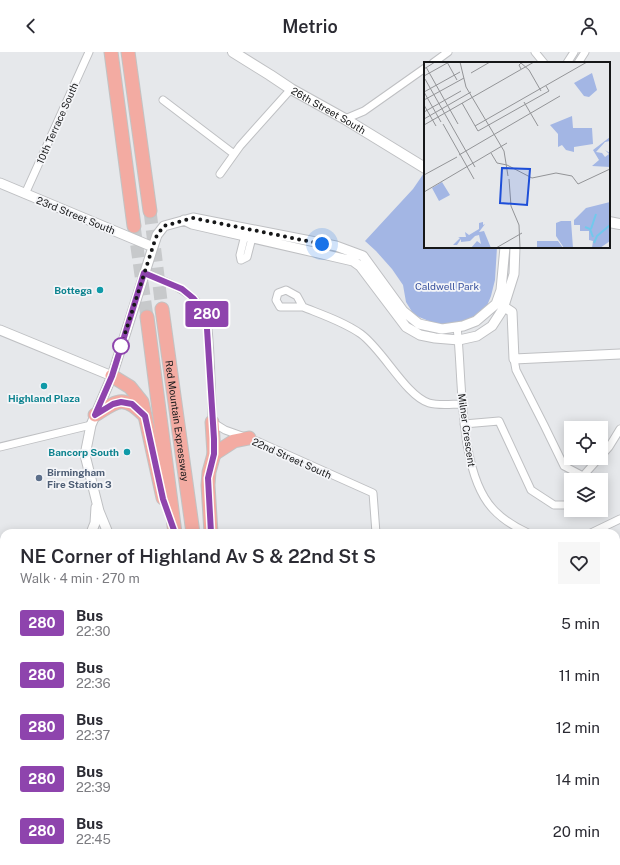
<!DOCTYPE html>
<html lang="en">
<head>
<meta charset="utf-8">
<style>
  :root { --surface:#fff; --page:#f7f7f7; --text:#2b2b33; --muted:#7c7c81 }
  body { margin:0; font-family:"Public Sans",sans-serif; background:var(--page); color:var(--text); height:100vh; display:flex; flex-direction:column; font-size:15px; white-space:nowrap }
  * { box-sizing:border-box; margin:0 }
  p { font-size:13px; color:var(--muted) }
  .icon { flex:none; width:22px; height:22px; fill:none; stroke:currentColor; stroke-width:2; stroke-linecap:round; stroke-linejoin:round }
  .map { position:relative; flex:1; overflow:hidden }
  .drawer { position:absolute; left:0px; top:477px; width:620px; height:336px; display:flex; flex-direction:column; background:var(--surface); border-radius:12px 12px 0 0; box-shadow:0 2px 10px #0003 }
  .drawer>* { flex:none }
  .badge { padding:0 8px; border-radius:3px; font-size:14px; line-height:26px }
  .buttons { position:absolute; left:564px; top:369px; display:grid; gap:8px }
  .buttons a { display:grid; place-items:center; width:44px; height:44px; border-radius:0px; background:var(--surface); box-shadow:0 2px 10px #0003; font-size:20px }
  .you { position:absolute; width:20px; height:20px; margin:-10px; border:3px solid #fff; border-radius:50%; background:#1a73e8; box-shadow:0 0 0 6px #1a73e833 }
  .map>.badge { position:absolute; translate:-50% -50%; box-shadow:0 0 0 2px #fff }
  .round { display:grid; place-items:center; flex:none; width:42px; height:42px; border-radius:0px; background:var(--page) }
  .headline { display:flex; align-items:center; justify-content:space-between; height:68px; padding:0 20px }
  h1 { font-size:19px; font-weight:600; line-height:30px }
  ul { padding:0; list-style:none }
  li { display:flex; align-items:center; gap:12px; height:52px; padding:0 20px }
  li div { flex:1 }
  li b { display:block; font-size:15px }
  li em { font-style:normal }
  li .badge { min-width:44px; font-weight:700; text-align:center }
  header { display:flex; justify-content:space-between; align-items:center; height:52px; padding:0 20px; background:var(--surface); font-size:18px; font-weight:600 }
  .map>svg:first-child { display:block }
  .green { fill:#a3b6e4 }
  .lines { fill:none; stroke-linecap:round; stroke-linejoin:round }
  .motorway-tunnel { stroke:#c7c9cb; stroke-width:13; stroke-dasharray:13 6; stroke-linecap:butt }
  .minor-casing { stroke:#bfc0c3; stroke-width:9 }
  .tertiary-casing { stroke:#bfc0c3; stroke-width:11 }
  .secondary-casing { stroke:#bfc0c3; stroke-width:12 }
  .motorway-casing { stroke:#c2c3c3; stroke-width:15 }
  .minor { stroke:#fff; stroke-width:7 }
  .tertiary { stroke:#fff; stroke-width:9 }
  .secondary { stroke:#fff; stroke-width:10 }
  .motorway { stroke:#f3aba2; stroke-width:13 }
  .line-casing { stroke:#fff; stroke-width:9 }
  .line { stroke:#8e44ad; stroke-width:6 }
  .walk { stroke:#161718; stroke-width:4; stroke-dasharray:0 7.2 }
  .culture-dot { fill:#0f9aa8; stroke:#f4f5f8; stroke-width:1.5 }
  .stop-dot { fill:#fff; stroke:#8e44ad; stroke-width:2 }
  .service-dot { fill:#5c6f8a; stroke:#f4f5f8; stroke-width:1.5 }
  .labels { text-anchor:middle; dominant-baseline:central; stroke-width:3.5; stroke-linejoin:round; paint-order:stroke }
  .street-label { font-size:10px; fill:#161718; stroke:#f4f5f8 }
  .park-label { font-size:10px; fill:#38519e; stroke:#f4f5f8 }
  .culture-label { font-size:10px; font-weight:bold; fill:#0d838f; stroke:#f4f5f8; text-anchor:end }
  .service-label { font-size:10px; font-weight:bold; fill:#4e5e75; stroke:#f4f5f8; text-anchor:start }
  .inset-river { fill:none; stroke:#71c9ec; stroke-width:2 }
  .inset-road { fill:none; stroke:#939497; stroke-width:1 }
  .view { fill:#1d4ed8; fill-opacity:0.15; stroke:#1d4ed8; stroke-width:2 }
  .inset-edge { fill:none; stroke:#161718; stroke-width:2 }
</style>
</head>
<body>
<header><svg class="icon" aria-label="back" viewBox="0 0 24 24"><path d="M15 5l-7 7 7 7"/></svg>Metrio<svg class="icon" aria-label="person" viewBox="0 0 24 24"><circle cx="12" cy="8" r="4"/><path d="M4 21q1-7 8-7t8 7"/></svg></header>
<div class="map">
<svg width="620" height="813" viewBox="0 0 620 813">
  <rect width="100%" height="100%" fill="#e6e8eb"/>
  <!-- green -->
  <path class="green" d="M 424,121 L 425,121 L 425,195 L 497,195 L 495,228 L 491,244 L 486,256 L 477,266 L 447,273 L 434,271 L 414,263 L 406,250 L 403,233 L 392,217 L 376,199 L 365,189 L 413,137 Z
    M 277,809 L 307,809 L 308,813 L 278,813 Z"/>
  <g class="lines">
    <!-- motorway-tunnel -->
    <path class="motorway-tunnel" d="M 150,159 L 162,257
      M 134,174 L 147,265"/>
    <defs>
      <path id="minor" d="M 535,0 L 544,11
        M 433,11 L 448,0
        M 567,11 L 574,0
        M 578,11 L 585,0
        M 163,48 L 234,102
        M 345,67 L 364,59 L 425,16
        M 220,122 L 240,94 L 291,37
        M 25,142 L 89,0
        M 246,179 L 240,203 L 241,208 L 247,205 L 253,182
        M 145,221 C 168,231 190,237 205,260 C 210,267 212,354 212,370 L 225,378 L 259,390 L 373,441 L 376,481
        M 303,255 L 280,255 L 276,248 L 278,241 L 286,238 L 297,244 L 303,255 C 323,263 344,270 361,282 C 383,298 406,344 429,351 C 439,354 452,352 463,352
        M 457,275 C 463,325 458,420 493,457 C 503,468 515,475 528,481
        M 514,307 L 516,318 L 544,373 L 564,414 L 583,424
        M 464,372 L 499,369 L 531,438 L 554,453 L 571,453
        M 0,395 L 91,373
        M 601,404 L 609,395 L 620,377
        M 583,424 L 599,406
        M 591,481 L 620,467
        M 616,671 L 620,667
        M 616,766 L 620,762
        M 313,809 L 313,813
        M 124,813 L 187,811 L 187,813
        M 466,813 L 470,809
        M 572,813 L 575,809"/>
      <path id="tertiary" d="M 0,131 L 153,195
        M 184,168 L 192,172 L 353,209 L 360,214 L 406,275 L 420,283 L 435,286 L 459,288 L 477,284 L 492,274 L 503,257 L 514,222 L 515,195
        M 500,252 L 512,260 L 514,307 L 620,302
        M 0,278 L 112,324
        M 91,481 L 95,471 L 96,455
        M 108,481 L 99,459 L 85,403 L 91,373 L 112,324 L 153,195 L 157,183 L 164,174 L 193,166 L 336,194 L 363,204 L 403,259 L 419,272 L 442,277 L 463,274 L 476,269 L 496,252 L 501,238 L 505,195
        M 0,515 L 4,514
        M 616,576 L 620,576
        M 0,688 L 4,688"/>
      <g id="secondary">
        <path id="s1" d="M 233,0 L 270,23 L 291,37 L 345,67 L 425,116"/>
        <path d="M 609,170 L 620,172"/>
      </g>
      <g id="motorway">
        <path d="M 111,0 L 134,174"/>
        <path d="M 128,0 L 150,159"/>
        <path id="s2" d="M 162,257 L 193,481"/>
        <path d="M 147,265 L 175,481"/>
        <path d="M 112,324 L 130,335 L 142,350 L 163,446"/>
        <path d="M 95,363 C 117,349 123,342 144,363"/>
        <path d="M 214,402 L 234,389 L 249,386"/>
        <path d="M 211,481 L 208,433 L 209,420 L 214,402 L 212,370"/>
        <path d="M 221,809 L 222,813"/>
        <path d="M 238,809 L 239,813"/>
      </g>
    </defs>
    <!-- minor casing -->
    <use href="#minor" class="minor-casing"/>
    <!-- tertiary casing -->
    <use href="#tertiary" class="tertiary-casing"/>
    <!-- secondary casing -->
    <use href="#secondary" class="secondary-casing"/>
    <!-- motorway casing -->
    <use href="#motorway" class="motorway-casing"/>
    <!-- minor -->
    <use href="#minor" class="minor"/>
    <!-- tertiary -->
    <use href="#tertiary" class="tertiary"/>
    <!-- secondary -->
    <use href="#secondary" class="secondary"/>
    <!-- motorway -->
    <use href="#motorway" class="motorway"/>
  </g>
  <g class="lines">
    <defs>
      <path id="line" d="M 175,481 L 163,447 L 145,364 L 132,352 L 121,350 L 113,352 L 95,363 L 112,324 L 144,221 L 182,237 L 193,246 L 206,261 L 214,387 L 214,402 L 208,426 L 211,481"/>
    </defs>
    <!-- line casing -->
    <use href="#line" class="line-casing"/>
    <!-- line -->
    <use href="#line" class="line"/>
    <!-- walk -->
    <path class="walk" d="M 121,294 L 155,188 L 157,183 L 164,174 L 193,166 L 322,192"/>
  </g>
  <!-- markers -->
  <g class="culture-dot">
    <circle cx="100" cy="238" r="4"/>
    <circle cx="44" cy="334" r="4"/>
    <circle cx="127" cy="400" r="4"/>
  </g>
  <circle class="stop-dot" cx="121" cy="294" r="8"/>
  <circle class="service-dot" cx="39" cy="426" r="4"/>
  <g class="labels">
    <!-- street labels -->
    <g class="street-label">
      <text stroke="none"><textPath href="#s1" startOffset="112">26th Street South</textPath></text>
      <text transform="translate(57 71) rotate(-66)">10th Terrace South</text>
      <text transform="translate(76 163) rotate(22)">23rd Street South</text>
      <text stroke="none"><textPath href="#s2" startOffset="113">Red Mountain Expressway</textPath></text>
      <text transform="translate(467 378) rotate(82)">Milner Crescent</text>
      <text transform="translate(292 406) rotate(24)">22nd Street South</text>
    </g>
    <!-- park labels -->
    <g class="park-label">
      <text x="447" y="234">Caldwell Park</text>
    </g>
    <!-- culture labels -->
    <g class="culture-label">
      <text x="92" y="238">Bottega</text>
      <text x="44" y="346" text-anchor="middle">Highland Plaza</text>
      <text x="119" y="400">Bancorp South</text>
    </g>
    <!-- service labels -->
    <g class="service-label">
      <text x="47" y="420">Birmingham<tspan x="47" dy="12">Fire Station 3</tspan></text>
    </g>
  </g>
  <!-- overview -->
  <g transform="translate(424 10)">
    <rect width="186" height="186" fill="#e6e8eb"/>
    <path d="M 168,11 L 173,28 L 165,35 L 160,34 L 150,21 ZM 148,54 L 149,66 L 168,66 L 169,82 L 150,85 L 150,90 L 142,88 L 138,83 L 134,85 L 134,72 L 126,63 ZM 186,75 L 186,79 L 181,80 L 172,90 L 178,91 L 181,95 L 185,92 L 181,88 L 186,91 L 186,105 L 168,104 L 175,98 L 169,88 ZM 18,120 L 26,133 L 15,139 L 8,126 ZM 186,140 L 186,179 L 176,186 L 168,186 L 169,179 L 165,178 L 165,169 L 156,169 L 156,163 L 150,163 L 150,158 L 162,146 ZM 137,159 L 147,159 L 149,186 L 140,186 L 132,174 L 132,161 ZM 59,160 L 59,163 L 61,162 L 55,170 L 60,169 L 67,186 L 47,186 L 53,179 L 57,182 L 55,173 L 51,174 L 53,172 L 46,179 L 37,180 L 37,177 L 33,183 L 29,183 L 36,176 L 34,175 L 42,175 L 41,170 L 45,173 L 55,167 L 55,161 ZM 113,179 L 134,179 L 139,186 L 113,186 Z" fill="#a3b6e4"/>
    <path class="inset-river" d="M 161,165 L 166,167 L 169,175M 167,167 L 172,152M 170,181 L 173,174 L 186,163"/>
    <path class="inset-road" d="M 23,0 L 33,18M 36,0 L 42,25 L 80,89 L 84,114M 2,5 L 34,62M 0,7 L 11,0M 97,7 L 95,3 L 97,1 L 105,8 L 117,29M 47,11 L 66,0M 0,14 L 25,0M 1,17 L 51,105M 0,30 L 36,10M 0,30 L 17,60M 0,38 L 40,16M 100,40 L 114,64M 38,41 L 54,69 L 125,29 L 122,24M 0,43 L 12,64M 0,50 L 37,29M 0,57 L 47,30M 19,62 L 50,117M 0,63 L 110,0M 51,64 L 163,0M 67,91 L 73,101 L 83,103 L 108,116 L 132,111 L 148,114 L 154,122 L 186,107M 35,93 L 136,34M 0,113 L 33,95M 85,117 L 87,144 L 95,163 L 96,186M 0,130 L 83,81M 72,186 L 98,171"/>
    <path class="view" d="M 78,106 L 106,107 L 103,143 L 76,141 Z"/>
    <rect width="186" height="186" class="inset-edge"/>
  </g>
</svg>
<div class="buttons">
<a><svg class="icon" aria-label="locate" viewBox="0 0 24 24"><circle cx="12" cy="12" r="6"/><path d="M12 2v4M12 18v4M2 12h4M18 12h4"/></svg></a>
<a><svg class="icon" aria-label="layers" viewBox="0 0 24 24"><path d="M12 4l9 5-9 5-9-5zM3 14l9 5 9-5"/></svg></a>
</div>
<div class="you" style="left:322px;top:192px"></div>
<b class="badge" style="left:207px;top:262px;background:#8e44ad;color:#fff">280</b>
<section class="drawer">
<div class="headline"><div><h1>NE Corner of Highland Av S &amp; 22nd St S</h1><p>Walk · 4 min · 270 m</p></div><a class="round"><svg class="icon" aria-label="heart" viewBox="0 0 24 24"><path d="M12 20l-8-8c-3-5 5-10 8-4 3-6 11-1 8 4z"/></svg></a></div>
<ul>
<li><span class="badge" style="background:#8e44ad;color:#fff">280</span><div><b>Bus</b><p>22:30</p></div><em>5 min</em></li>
<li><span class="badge" style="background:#8e44ad;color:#fff">280</span><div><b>Bus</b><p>22:36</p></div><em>11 min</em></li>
<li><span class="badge" style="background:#8e44ad;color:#fff">280</span><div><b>Bus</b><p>22:37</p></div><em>12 min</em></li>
<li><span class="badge" style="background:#8e44ad;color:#fff">280</span><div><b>Bus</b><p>22:39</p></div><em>14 min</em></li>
<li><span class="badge" style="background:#8e44ad;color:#fff">280</span><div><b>Bus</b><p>22:45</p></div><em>20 min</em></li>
</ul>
</section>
</div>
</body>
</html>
